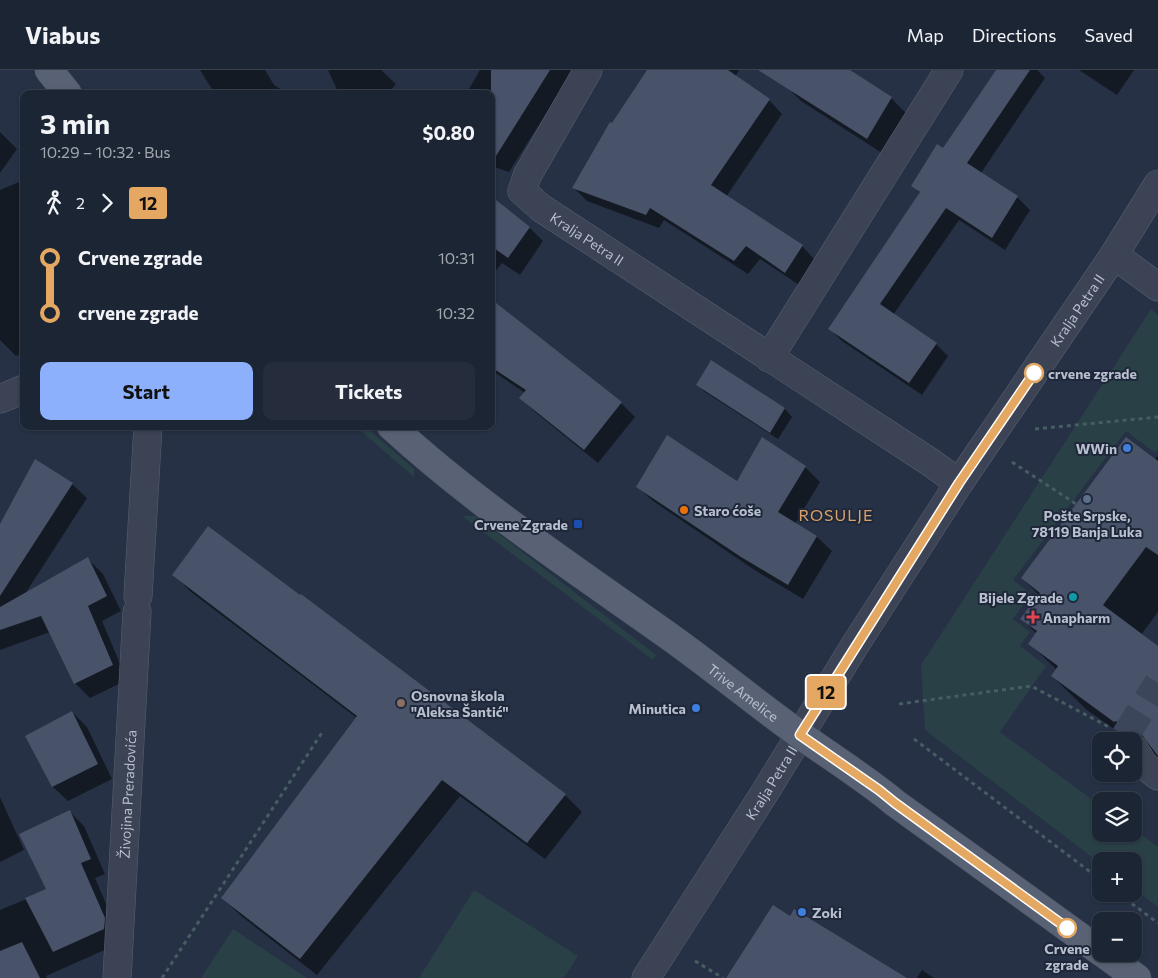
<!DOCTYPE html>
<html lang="en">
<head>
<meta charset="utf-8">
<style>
  :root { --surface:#1c2534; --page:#252d3c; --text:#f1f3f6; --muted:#a0a5ac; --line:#3a424f; --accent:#8db0fd }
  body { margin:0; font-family:Commissioner,sans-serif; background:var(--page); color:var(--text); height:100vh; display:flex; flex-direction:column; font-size:19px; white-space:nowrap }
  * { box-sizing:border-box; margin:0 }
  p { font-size:16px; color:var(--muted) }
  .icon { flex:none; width:28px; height:28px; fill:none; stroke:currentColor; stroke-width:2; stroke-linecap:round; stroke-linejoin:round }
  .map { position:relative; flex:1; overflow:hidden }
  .sheet { position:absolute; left:20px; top:20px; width:475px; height:340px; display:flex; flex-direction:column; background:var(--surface); border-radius:10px; box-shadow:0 1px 4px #0004,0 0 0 1px var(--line) }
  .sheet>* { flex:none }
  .badge { padding:0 10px; border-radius:4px; font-size:18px; line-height:32px }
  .controls { position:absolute; left:1092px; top:662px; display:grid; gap:10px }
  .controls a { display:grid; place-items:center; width:50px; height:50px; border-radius:10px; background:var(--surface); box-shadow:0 1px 4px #0004,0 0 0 1px var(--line); font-size:25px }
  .map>.badge { position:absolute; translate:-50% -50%; box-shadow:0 0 0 2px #fff }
  .legs { display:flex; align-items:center; gap:8px; height:55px; padding:0 20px; font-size:16px }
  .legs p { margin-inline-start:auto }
  .summary { display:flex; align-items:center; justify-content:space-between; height:85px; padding:0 20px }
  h1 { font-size:28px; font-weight:700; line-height:38px }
  .action { display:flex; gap:10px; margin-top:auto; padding:10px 20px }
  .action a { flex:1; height:58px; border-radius:10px; background:var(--accent); color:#111; font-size:20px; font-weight:700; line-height:58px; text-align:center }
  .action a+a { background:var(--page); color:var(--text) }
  ul { padding:0 20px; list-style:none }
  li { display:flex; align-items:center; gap:18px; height:55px; font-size:19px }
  li i { display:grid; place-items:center; width:8px; height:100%; margin:0 6px; background:currentColor }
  li i::after { content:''; width:12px; height:12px; margin:-6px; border:4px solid; border-radius:50%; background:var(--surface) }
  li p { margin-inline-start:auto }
  li:first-child i { background:linear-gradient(#0000 50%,currentColor 0) }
  li:last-child i { background:linear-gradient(currentColor 50%,#0000 0) }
  header { display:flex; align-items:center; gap:30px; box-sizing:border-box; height:70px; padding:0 25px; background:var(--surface); border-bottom:1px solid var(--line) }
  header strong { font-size:24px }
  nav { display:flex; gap:28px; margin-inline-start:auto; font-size:18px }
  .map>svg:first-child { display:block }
  .green { fill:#284046 }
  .shadow { fill:#0007 }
  .building { fill:#485269 }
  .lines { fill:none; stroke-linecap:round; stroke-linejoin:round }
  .minor-tunnel { stroke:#3c465a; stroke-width:28; stroke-dasharray:28 14; stroke-linecap:butt }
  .minor-casing { stroke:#596172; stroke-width:29 }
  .major-casing { stroke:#444c5e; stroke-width:29 }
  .path { stroke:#465d62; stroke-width:3; stroke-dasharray:4 4; stroke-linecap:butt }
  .minor { stroke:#3b4354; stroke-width:28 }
  .major { stroke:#596274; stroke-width:28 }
  .line-1-casing { stroke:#fff; stroke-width:11 }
  .line-1 { stroke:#e4a862; stroke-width:8 }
  .stop-1-dot { fill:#fff; stroke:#e4a862; stroke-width:2.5 }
  .shop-dot { fill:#3f7fe0; stroke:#1f283a; stroke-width:2 }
  .service-dot { fill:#5c6f8a; stroke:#1f283a; stroke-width:2 }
  .food-dot { fill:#e8710a; stroke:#1f283a; stroke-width:2 }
  .transit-dot { fill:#1a4fb4; stroke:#1f283a; stroke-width:2 }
  .culture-dot { fill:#0f9aa8; stroke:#1f283a; stroke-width:2 }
  .health-dot { fill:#e0444e; stroke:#1f283a; stroke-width:2 }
  .education-dot { fill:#8d6e63; stroke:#1f283a; stroke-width:2 }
  .labels { text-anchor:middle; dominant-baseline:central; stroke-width:4; stroke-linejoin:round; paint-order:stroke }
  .street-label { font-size:14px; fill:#b8bfce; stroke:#1f283a }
  .stop-label { font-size:14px; font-weight:bold; fill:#b8bfce; stroke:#1f283a; text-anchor:start }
  .poi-label { font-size:14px; font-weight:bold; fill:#b8bfce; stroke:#1f283a; text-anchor:end }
  .quarter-label { font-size:16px; letter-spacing:1px; fill:#dca165; stroke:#1f283a }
</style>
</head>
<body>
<header>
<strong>Viabus</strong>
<nav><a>Map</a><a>Directions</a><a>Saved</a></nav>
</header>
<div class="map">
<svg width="1158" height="908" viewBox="0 0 1158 908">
  <rect width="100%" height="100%" fill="#263145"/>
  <!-- green -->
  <path class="green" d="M 1151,239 L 1158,245 L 1158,378 L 1155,383 L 1126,361 L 1013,510 L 1031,524 L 1013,549 L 1030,562 L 1020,576 L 1046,596 L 1000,662 L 1101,736 L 1101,764 L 1134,764 L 1134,759 L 1158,777 L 1158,837 L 1134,819 L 1134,791 L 1101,791 L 1101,794 L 925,660 L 921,595 Z
    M 355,356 L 365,356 L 414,399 L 414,407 Z
    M 462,446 L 476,446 L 656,585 L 653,590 Z
    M 474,820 L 578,886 L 564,908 L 419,908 Z
    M 233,859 L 307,908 L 201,908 Z"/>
  <!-- shadow -->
  <path class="shadow" d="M 200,0 L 265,0 L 274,15 L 288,24 L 215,24 Z
    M 328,0 L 381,0 L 396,14 L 388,24 L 339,24 Z
    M 480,0 L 593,0 L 561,20 L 509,102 L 491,96 L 491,24 L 466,24 Z
    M 648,0 L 739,0 L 735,7 L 769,30 L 782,44 L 726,127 L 802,176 L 815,190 L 799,215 L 760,189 L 748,204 L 664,150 L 659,158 L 587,131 L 573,117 Z
    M 795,0 L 847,0 L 891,28 L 906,43 L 882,83 L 801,31 L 786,16 Z
    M 998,0 L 1037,0 L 1045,8 L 981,103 L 1017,127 L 1030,140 L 1005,180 L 959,150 L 893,245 L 936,274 L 948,286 L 922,325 L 842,271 L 829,258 L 921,124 L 913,116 L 944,79 Z
    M 1079,0 L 1134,0 L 1117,25 Z
    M 0,62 L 17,79 L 0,103 Z
    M 24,110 L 24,283 L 16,286 L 0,270 L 0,120 Z
    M 491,128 L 529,157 L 543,171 L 520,205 L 502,193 L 491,207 Z
    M 491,230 L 621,333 L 635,347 L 598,393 L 535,342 L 521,328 L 525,323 L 491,300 Z
    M 711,292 L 785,339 L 792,347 L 778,369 L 705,322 L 698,315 Z
    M 1158,386 L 1158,542 L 1141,565 L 1158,577 L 1158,690 L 1087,640 L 1052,606 L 1057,600 L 1030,574 L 1037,564 L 1022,549 L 1039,525 L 1022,508 Z
    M 805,397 L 820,412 L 795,454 L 817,467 L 832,481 L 803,529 L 756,501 L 653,431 L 638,417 L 737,413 Z
    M 72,414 L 87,428 L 25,524 L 88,489 L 103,504 L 121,541 L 102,551 L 127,610 L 90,628 L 75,613 L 50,562 L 0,580 L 0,457 Z
    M 173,504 L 300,527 L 565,725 L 582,742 L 545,789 L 460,726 L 317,905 L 240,845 L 223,828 L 357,648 L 191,522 Z
    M 72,642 L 87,657 L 112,709 L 68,731 L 53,717 L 27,666 Z
    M 0,727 L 24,780 L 0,792 Z
    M 69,741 L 84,756 L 105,804 L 95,808 L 119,864 L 118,874 L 46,906 L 47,908 L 0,908 L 0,840 L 48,820 Z
    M 922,900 L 934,908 L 917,908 Z"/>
  <!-- building -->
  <path class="building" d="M 491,0 L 550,0 L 491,94 Z
    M 647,0 L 728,0 L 770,29 L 711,115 L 803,175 L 785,203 L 746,176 L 734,191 L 650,138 L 646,145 L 572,118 L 610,52 L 612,53 Z
    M 758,0 L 850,0 L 892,27 L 867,69 Z
    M 996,0 L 1030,0 L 967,93 L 1018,126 L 992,168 L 946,138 L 880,234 L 937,273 L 909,313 L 828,259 L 920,122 L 911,116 L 937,74 L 943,78 Z
    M 491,126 L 530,157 L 508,188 L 491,176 Z
    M 491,229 L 622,332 L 584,380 L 519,328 L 526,320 L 491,297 Z
    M 711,290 L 785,338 L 770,363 L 696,315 Z
    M 667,365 L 737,411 L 762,367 L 806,396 L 778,442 L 817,466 L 788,515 L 741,487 L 636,417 Z
    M 1126,367 L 1158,391 L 1158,485 L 1146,477 L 1103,535 L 1158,576 L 1158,686 L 1142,665 L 1131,664 L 1116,651 L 1114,652 L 1051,606 L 1058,596 L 1028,574 L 1037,561 L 1020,549 L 1040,523 L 1021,508 Z
    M 35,389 L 73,413 L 0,526 L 0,454 Z
    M 208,456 L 300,525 L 301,524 L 566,724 L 527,773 L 442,710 L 300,889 L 221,828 L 357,646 L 172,505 Z
    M 88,487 L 107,526 L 88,536 L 113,595 L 74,614 L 41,546 L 0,560 L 0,537 Z
    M 72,641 L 98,694 L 52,717 L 25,666 Z
    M 70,740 L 91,789 L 81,793 L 105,848 L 104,859 L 53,882 L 25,828 L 46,819 L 19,764 Z
    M 773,835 L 790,846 L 794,839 L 907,908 L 726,908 Z
    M 22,872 L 40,908 L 0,908 L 0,881 Z"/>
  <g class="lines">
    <!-- minor-tunnel -->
    <path class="minor-tunnel" d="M 1125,666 L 1158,613"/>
    <defs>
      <g id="minor">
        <path id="s1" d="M 588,0 L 527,106 L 522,121 L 541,138 L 930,392 L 959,413"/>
        <path d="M 1114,185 L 1158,217"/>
        <path d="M 769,288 L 949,0"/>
        <path d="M 0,329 L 24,319"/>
        <path d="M 138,526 L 148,356"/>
        <path d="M 1134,679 L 1144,695 L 1158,706"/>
        <path id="s2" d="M 117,908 L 137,542"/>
        <path id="s3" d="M 646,908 L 767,719 L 855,575 L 959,413 L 1114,185 L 1158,114"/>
      </g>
      <g id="major">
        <path d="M 49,0 L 68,24"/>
        <path id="s4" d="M 391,356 C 475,433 570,496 663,562 C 710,595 753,631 799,664 C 831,687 865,708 895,733 L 1101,882"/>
        <path d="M 1104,884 L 1137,908"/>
      </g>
    </defs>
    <!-- minor casing -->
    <use href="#minor" class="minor-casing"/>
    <!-- major casing -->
    <use href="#major" class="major-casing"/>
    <!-- path -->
    <path class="path" d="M 1035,359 L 1158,347
      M 1012,392 L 1076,434
      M 899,634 L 1031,616 L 1111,658
      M 914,669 L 1101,810
      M 1119,824 L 1158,853
      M 695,891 L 723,908
      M 162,908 L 323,661"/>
    <!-- minor -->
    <use href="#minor" class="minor"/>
    <!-- major -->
    <use href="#major" class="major"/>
  </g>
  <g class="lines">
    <defs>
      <path id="line-1" d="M 1034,303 L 959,413 L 800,665 L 879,720 L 895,733 L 1067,858"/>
    </defs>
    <!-- line-1 casing -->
    <use href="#line-1" class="line-1-casing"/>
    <!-- line-1 -->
    <use href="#line-1" class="line-1"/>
  </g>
  <!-- markers -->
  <g class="stop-1-dot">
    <circle cx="1034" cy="303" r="9"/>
    <circle cx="1067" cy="858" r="9"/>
  </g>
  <g class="shop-dot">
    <circle cx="1127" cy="378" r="5"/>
    <circle cx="696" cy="638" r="5"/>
    <circle cx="802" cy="842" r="5"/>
  </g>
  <circle class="service-dot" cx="1087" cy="429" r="5"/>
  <circle class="food-dot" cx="684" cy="440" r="5"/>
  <rect class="transit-dot" x="573" y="449" width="10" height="10" rx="2.5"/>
  <circle class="culture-dot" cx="1073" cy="527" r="5"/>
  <path class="health-dot" d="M1030.5 539.5h5v5h5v5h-5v5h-5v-5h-5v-5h5z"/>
  <circle class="education-dot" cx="401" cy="633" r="5"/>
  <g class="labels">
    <!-- street labels -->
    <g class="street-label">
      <text stroke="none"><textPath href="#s1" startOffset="219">Kralja Petra II</textPath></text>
      <text stroke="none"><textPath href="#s3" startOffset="795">Kralja Petra II</textPath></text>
      <text stroke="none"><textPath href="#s4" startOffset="442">Trive Amelice</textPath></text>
      <text stroke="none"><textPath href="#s3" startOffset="232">Kralja Petra II</textPath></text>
      <text stroke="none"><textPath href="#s2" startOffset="184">Živojina Preradovića</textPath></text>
    </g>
    <!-- stop labels -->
    <g class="stop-label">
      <text x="1048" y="303">crvene zgrade</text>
      <text x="1067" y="878" text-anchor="middle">Crvene<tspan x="1067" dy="16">zgrade</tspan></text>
    </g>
    <!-- poi labels -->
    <g class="poi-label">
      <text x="1117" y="378">WWin</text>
      <text x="694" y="440" text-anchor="start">Staro ćoše</text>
      <text x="1087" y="445" text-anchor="middle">Pošte Srpske,<tspan x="1087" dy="16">78119 Banja Luka</tspan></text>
      <text x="568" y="454">Crvene Zgrade</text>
      <text x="1063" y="527">Bijele Zgrade</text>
      <text x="1043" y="547" text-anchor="start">Anapharm</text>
      <text x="411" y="625" text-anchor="start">Osnovna škola<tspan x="411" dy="16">"Aleksa Šantić"</tspan></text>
      <text x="686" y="638">Minutica</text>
      <text x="812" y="842" text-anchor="start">Zoki</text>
    </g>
    <!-- quarter labels -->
    <g class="quarter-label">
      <text x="836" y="444">ROSULJE</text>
    </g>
  </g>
</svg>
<div class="controls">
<a><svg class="icon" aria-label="locate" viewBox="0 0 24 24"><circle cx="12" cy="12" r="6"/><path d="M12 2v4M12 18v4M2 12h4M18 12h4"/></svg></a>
<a><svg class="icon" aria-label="layers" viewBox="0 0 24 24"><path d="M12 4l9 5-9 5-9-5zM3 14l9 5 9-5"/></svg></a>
<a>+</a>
<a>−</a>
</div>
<b class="badge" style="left:826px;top:622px;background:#e4a862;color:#111">12</b>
<section class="sheet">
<div class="summary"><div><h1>3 min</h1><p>10:29 – 10:32 · Bus</p></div><b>$0.80</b></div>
<div class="legs"><svg class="icon" aria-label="walk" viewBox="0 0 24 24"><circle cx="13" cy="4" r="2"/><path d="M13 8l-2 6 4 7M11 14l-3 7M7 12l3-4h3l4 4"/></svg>2<svg class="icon" aria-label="forward" viewBox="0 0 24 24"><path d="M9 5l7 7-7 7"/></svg><b class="badge" style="background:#e4a862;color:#111">12</b></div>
<ul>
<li><i style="color:#e4a862"></i><b>Crvene zgrade</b><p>10:31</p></li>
<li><i style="color:#e4a862"></i><b>crvene zgrade</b><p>10:32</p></li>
</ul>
<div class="action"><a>Start</a><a>Tickets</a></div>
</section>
</div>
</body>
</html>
